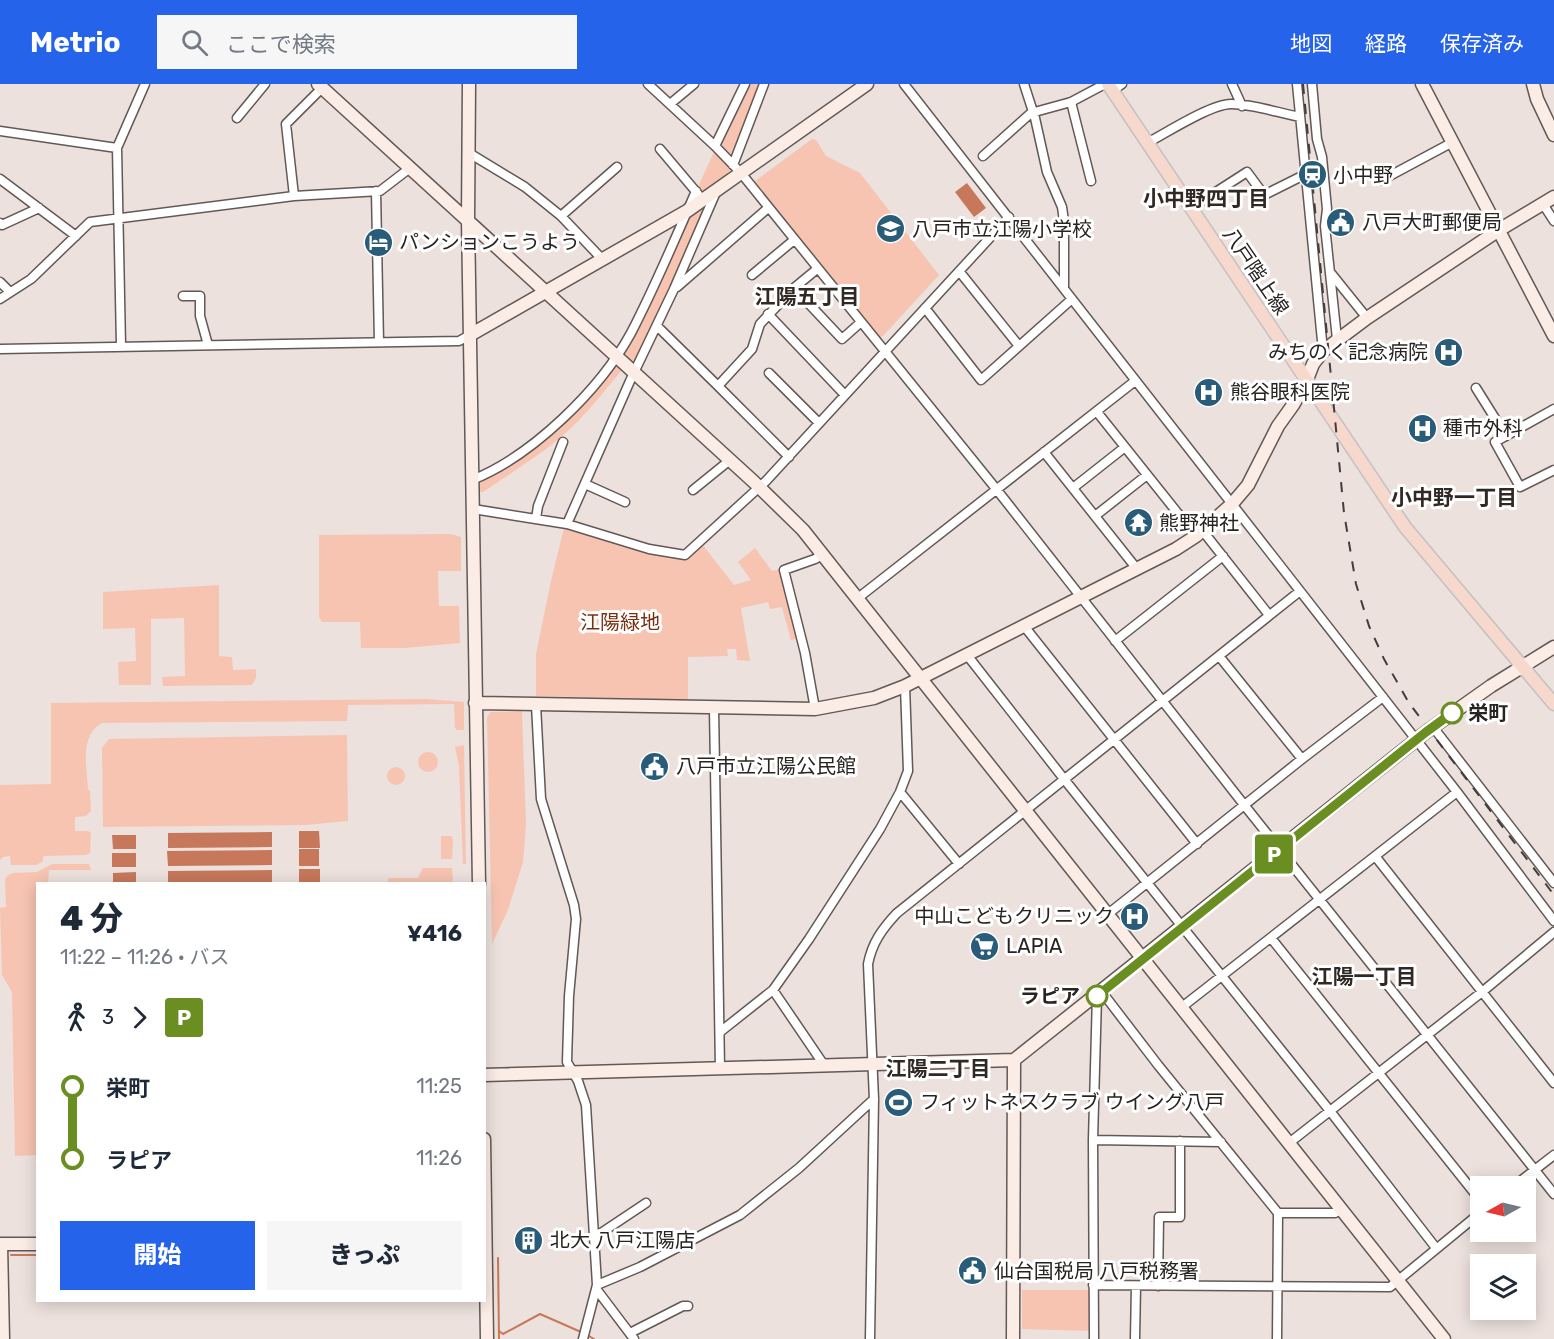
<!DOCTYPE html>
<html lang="ja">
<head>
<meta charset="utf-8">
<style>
  :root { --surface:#fff; --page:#f6f6f7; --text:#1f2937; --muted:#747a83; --accent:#2563eb }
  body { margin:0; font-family:Rubik,"Noto Sans JP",sans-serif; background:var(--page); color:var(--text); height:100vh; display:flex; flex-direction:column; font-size:22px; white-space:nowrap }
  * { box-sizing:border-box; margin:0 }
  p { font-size:20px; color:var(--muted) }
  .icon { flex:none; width:33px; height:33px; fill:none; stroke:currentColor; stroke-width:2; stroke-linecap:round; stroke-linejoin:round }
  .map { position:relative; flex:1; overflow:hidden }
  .panel { position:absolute; left:36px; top:798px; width:450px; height:420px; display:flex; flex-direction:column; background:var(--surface); border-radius:0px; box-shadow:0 3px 15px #0003 }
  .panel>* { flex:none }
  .badge { padding:0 12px; border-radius:4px; font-size:21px; line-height:39px }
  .needle { width:39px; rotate:262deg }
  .buttons { position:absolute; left:1470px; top:1092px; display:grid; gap:12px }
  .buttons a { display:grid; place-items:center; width:66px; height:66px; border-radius:0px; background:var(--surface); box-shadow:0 3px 15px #0003; font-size:30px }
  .map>.badge { position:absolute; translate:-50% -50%; box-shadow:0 0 0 3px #fff }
  .legs { display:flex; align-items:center; gap:9px; height:66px; padding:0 24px; font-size:20px }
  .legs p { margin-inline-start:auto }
  .overview { display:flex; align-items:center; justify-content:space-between; height:102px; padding:0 24px }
  h1 { font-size:33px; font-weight:800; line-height:45px }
  .action { display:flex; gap:12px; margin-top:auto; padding:12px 24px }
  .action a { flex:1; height:69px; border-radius:0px; background:var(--accent); color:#fff; font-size:24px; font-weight:800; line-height:69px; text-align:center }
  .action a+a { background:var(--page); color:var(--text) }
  ul { padding:0 24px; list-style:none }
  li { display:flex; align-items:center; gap:21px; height:72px; font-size:22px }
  li i { display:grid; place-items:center; width:9px; height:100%; margin:0 8px; background:currentColor }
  li i::after { content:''; width:15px; height:15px; margin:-8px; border:4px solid; border-radius:50%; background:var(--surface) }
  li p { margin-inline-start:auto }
  li:first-child i { background:linear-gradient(#0000 50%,currentColor 0) }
  li:last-child i { background:linear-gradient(currentColor 50%,#0000 0) }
  header { display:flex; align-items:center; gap:36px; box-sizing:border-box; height:84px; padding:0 30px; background:var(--accent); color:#fff }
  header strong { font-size:28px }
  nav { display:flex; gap:33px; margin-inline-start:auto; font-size:21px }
  .search { width:420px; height:54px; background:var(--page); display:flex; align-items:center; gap:15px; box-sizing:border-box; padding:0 21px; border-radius:0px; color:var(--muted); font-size:22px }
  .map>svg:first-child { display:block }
  .green { fill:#f7c4b2 }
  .water { fill:#c7785a }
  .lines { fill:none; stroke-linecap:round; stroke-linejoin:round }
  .stream { stroke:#c7785a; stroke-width:2 }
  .street-casing { stroke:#625855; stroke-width:11 }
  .secondary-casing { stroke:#625855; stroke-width:15 }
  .primary-casing { stroke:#c3c1c1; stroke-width:15 }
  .street { stroke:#fff; stroke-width:8 }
  .secondary { stroke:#fbece6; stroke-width:12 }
  .primary { stroke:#f7d8cd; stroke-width:12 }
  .rail { stroke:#423d3b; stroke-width:2; stroke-dasharray:10 10; stroke-linecap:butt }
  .line-1-casing { stroke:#fff; stroke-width:14 }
  .line-1 { stroke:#6b8e23; stroke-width:9 }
  .stop-1-dot { fill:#fff; stroke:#6b8e23; stroke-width:3 }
  .labels { text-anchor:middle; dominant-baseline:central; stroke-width:6; stroke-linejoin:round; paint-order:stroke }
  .poi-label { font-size:20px; fill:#272321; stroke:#fff; text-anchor:start }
  .street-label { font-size:20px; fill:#272321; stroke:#fff }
  .park-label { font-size:20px; fill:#793011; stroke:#fff }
  .stop-label { font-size:20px; font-weight:bold; fill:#272321; stroke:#fff; text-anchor:start }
  .neighbourhood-label { font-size:21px; font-weight:bold; fill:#302825; stroke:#fff }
</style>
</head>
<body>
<header>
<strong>Metrio</strong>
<div class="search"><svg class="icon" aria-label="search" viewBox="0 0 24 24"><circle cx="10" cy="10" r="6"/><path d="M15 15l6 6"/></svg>ここで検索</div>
<nav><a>地図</a><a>経路</a><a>保存済み</a></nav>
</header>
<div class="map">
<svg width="1554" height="1255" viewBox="0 0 1554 1255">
  <rect width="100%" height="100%" fill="#ece1dd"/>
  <!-- green -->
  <path class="green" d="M 745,0 L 764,0 L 733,81 L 716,108 L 634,289 L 626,281 C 605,306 585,333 560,354 C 536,374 509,390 483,408 L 472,409 L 472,396 L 487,390 L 562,335 L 615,272 L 687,127 Z
    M 812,55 L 816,56 L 826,72 L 860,89 L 939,191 L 883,252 L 880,253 L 754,98 Z
    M 564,444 L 681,475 L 687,475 L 702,460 L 734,501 L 751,496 L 738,478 L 755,464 L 772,487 L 781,485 L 799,555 L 791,556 L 782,523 L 770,525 L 768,518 L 741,524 L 750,577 L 737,576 L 736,565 L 727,565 L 728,572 L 688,573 L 688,616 L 536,612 L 536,570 L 551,497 Z
    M 450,450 L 461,453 L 461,487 L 438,487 L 439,522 L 459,522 L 460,559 L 405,564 L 361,564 L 360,538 L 322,538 L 319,533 L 319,451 Z
    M 219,501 L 219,572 L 232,573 L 233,586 L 256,585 L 256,594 L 252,601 L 163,602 L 162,593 L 185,592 L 184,534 L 151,535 L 151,601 L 119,601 L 118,578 L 136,577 L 135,544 L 103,545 L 103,508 Z
    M 426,615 L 464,618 L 464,646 L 457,646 L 455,644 L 454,620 L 348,621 L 347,637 L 102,639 C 79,652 87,683 88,705 L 90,707 L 91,727 L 86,732 L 75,733 L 75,747 L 88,747 L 91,749 L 90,769 L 85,771 L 44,772 L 42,778 L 36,781 L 11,781 L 10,772 L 3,773 L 0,776 L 0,701 L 51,700 L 51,619 Z
    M 522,627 L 526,741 L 523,778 L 508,826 L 492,860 L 487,634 L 490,628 Z
    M 347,651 L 348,737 L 306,741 L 103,743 L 102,664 L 109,655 Z
    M 464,661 L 466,780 L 463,780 L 459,682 L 455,663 Z
    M418 678a10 10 0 1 1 20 0a10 10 0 1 1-20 0Z
    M387 692a9 9 0 1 1 18 0a9 9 0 1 1-18 0Z
    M 441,752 L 451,752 L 453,755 L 452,775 L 441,775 Z
    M 52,780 L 89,780 L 91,786 L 49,786 L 48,799 L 38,800 L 37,1071 L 15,1072 L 12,908 L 2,891 L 0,824 L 6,823 L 5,796 L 7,792 L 13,789 L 37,788 Z
    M 423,784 L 452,784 L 453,795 L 452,799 L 388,799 L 388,794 L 418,794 Z
    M 1022,1206 L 1090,1206 L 1091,1247 L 1022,1245 Z"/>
  <!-- water -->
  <path class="water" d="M 967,99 L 986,124 L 974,133 L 955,108 Z
    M 299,747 L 319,747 L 320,764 L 299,764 Z
    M 272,748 L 272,763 L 168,764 L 168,749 Z
    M 112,751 L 136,751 L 136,765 L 113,765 Z
    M 299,765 L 319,765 L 319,782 L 299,782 Z
    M 272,766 L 272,781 L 168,782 L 167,767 Z
    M 112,769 L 136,769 L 136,783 L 112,783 Z
    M 299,785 L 320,785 L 320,799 L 299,799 Z
    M 272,786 L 272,799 L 168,799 L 168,787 Z
    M 136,788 L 136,799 L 113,799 L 113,789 Z"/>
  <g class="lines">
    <!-- stream -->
    <path class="stream" d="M 11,1171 L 38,1171
      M 498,1174 L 499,1255
      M 499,1247 L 503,1250 L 540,1230 L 581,1248
      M 589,1252 L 594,1255"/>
    <defs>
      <path id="street" d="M 648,0 L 715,62 L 741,89 L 997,406 L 1245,722 L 1554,1110
        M 904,0 L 1457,708 L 1554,837
        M 1024,0 L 1035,34 L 1047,88 L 1062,123 L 1064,137 L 1064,204
        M 1232,0 L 1242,22
        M 1297,0 L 1323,267
        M 1312,0 L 1317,55 L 1322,73 L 1327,125 L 1325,142 L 1337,255
        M 1112,7 L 1122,0
        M 1071,18 L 1091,97
        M 670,20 L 694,0
        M 237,34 L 265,0
        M 0,47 L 117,64
        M 1147,59 C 1166,49 1211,20 1231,20 C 1254,20 1278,29 1300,33
        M 715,62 L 745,0
        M 660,65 L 698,110
        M 469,69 L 525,103 L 561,132 L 603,176
        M 983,72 L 1031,29 L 1071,18 L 1105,0
        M 733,81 L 764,0
        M 0,95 L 76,152
        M 1382,96 L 1453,58
        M 376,107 L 379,258
        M 294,112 L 286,40 L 322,4
        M 1543,120 L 1554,137
        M 1191,124 L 1247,88 L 1264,111 L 1306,90
        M 561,132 L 617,83
        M 0,139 L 2,141 L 39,124
        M 959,187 L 1019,262
        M 1330,188 L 1367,234
        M 752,191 L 794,156
        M 0,198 L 10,208
        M 677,203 L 768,124
        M 794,204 L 842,255 L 860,239
        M 183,212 L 200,212 L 200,232 L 208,261
        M 0,215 L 31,195 L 90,138 L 294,112 L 380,107 L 410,84
        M 925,224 L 981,296 L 1072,215
        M 768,230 L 845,311
        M 657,242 L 718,302 L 752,265 L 760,240 L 794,204 L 817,185
        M 121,262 L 117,64 L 145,0
        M 0,265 L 459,257 L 470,251
        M 769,289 L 819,339
        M 718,302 L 789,373
        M 1476,304 L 1506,352
        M 1554,325 L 1495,358 L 1520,403 L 1554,386
        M 1097,328 L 1196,452
        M 1044,368 L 1137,485
        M 472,396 C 532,372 600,306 631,249 C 655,203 675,155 696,107
        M 585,400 L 625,418
        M 1073,404 L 1125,363
        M 693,406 L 730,376
        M 473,425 L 567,440 L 649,465 L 685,471 L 766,397 L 1009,133
        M 1095,432 L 1147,391
        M 536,435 L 538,422 L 563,358
        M 567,440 L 630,297 L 674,205 L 716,108
        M 1202,446 L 1269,531
        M 858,514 L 1135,297
        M 1024,542 L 1197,760
        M 1115,557 L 1223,472
        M 967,571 L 1064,695 L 1330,1027 L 1436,1164
        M 1219,572 L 1302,675
        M 536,621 L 541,715 L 574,821 L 576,835 L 569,912 L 567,978 L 578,997 L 586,1021 L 597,1201 L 583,1255
        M 714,624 L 720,984
        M 815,625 L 805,569 L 784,486 L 815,475 L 823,470
        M 1433,643 L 1554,799
        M 900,708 L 959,780
        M 1375,772 L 1554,999
        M 1108,830 L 1302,675 L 1383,613
        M 1271,854 L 1480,1116
        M 773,906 L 824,981
        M 1102,908 L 1158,981 L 1278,1129 L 1277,1255
        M 1182,923 L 1457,708
        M 720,948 L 773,906 L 809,855 L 880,745 L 900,708 L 908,687 L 905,602
        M 1093,1056 L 1221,1058
        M 1289,1059 L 1482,908 L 1554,848
        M 1514,1102 L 1554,1071
        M 1278,1129 L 1335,1129 L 1342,1125
        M 595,1153 L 646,1119
        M 597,1201 L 640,1183 L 740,1131 L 799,1084 L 874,1015
        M 1093,1201 L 1390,1203 L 1480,1129
        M 1158,1202 L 1159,1133 L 1180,1133 L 1180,1057
        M 597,1206 L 634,1255
        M 630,1249 L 683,1222 L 688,1222
        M 870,1255 L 874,1015 L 868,880 C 872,859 882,845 897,829 L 1300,507
        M 1094,1255 L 1093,1056 L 1097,912
        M 1135,1255 L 1136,1202"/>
      <path id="secondary" d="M 318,0 L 754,398 L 803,446 L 1444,1255
        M 469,0 L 468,136 L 479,800
        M 1422,0 L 1554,252
        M 1533,0 L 1537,15 L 1554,51
        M 470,251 L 687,127 L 867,0
        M 475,619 L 815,625 L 874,614 L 905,602 L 1176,465 L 1196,452 L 1232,420 L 1248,401 L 1278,342 L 1293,321 L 1306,298 L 1313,280 L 1323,267 L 1367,234 L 1499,146 L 1554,113
        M 484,991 L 1014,976 L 1426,648 L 1491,602 L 1554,563
        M 484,1055 L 487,1255
        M 0,1160 L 38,1160
        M 1,1160 L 3,1255
        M 1013,1255 L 1014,976"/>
      <path id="primary" d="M 1108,0 L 1405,443 L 1554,620"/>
    </defs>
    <!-- street casing -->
    <use href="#street" class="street-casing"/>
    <!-- secondary casing -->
    <use href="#secondary" class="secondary-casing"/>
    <!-- primary casing -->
    <use href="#primary" class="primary-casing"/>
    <!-- street -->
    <use href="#street" class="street"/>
    <!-- secondary -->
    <use href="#secondary" class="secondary"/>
    <!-- primary -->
    <use href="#primary" class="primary"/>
    <!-- rail -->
    <path class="rail" d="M 1303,0 L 1344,429 L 1356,500 L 1369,542 L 1384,575 L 1409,619 L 1554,811"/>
  </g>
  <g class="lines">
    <defs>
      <path id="line-1" d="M 1097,912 L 1426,648 L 1452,629"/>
    </defs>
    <!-- line-1 casing -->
    <use href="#line-1" class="line-1-casing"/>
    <!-- line-1 -->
    <use href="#line-1" class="line-1"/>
  </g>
  <!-- icons -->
  <defs>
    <symbol id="station-disc" viewBox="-11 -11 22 22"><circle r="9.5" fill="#285c78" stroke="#fff"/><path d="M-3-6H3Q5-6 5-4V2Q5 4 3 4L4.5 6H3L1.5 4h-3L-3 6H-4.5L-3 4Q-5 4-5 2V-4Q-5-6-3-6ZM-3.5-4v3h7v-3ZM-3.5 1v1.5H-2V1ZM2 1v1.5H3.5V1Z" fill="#fff"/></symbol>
    <symbol id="civic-disc" viewBox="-11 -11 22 22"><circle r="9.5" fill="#285c78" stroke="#fff"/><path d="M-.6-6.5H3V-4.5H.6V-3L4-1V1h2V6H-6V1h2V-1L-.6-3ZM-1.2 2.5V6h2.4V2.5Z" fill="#fff"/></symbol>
    <symbol id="school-disc" viewBox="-11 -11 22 22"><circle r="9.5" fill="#285c78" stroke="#fff"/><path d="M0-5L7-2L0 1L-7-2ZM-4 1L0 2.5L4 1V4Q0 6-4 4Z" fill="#fff"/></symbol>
    <symbol id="hotel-disc" viewBox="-11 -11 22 22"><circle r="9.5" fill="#285c78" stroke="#fff"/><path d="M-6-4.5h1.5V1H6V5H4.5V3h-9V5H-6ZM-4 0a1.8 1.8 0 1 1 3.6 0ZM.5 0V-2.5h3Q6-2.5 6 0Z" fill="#fff"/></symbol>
    <symbol id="hospital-disc" viewBox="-11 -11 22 22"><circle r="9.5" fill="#285c78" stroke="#fff"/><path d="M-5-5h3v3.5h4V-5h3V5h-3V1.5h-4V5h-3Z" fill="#fff"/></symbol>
    <symbol id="temple-disc" viewBox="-11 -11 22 22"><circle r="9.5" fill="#285c78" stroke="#fff"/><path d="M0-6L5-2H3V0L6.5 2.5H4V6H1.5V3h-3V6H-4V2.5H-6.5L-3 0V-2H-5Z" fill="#fff"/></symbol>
    <symbol id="supermarket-disc" viewBox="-11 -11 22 22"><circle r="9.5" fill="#285c78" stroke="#fff"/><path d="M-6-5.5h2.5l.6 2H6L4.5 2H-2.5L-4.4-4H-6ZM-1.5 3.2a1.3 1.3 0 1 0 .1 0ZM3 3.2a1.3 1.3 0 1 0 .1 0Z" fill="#fff"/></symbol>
    <symbol id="stadium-disc" viewBox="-11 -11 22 22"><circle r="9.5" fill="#285c78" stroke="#fff"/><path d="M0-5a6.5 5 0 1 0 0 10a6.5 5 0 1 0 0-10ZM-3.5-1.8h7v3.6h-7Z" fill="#fff"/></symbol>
    <symbol id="building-disc" viewBox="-11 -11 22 22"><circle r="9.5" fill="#285c78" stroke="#fff"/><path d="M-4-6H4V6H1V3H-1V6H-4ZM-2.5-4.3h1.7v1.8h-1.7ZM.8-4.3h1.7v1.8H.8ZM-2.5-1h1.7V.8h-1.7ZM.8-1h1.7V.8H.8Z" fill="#fff"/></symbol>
  </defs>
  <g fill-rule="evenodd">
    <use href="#station-disc" x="1296" y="74" width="33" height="33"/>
    <use href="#civic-disc" x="1324" y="122" width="33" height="33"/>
    <use href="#school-disc" x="874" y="128" width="33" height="33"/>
    <use href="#hotel-disc" x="362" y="142" width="33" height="33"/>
    <use href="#hospital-disc" x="1432" y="252" width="33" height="33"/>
    <use href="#hospital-disc" x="1192" y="292" width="33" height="33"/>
    <use href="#hospital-disc" x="1406" y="328" width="33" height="33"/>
    <use href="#temple-disc" x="1122" y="422" width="33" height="33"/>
    <use href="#civic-disc" x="638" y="666" width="33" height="33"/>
    <use href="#hospital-disc" x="1118" y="816" width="33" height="33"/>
    <use href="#supermarket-disc" x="968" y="846" width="33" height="33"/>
    <use href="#stadium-disc" x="882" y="1002" width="33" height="33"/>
    <use href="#building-disc" x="512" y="1140" width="33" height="33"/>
    <use href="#civic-disc" x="956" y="1170" width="33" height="33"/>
  </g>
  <!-- markers -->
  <g class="stop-1-dot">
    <circle cx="1452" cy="629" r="10"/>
    <circle cx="1097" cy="912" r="10"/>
  </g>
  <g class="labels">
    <!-- poi labels -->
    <g class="poi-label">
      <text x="1333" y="91">小中野</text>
      <text x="1362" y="138">八戸大町郵便局</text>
      <text x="912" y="145">八戸市立江陽小学校</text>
      <text x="399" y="158">パンションこうよう</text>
      <text x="1428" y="268" text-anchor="end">みちのく記念病院</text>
      <text x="1230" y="308">熊谷眼科医院</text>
      <text x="1443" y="344">種市外科</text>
      <text x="1159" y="439">熊野神社</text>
      <text x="676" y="682">八戸市立江陽公民館</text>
      <text x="1114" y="832" text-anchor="end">中山こどもクリニック</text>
      <text x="1006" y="862">LAPIA</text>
      <text x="920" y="1018">フィットネスクラブ ウイング八戸</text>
      <text x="550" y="1156">北大 八戸江陽店</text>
      <text x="994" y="1187">仙台国税局 八戸税務署</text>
    </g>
    <!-- street labels -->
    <g class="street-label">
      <text transform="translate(1256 187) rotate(56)">八戸階上線</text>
    </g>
    <!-- park labels -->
    <g class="park-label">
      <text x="620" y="538">江陽緑地</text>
    </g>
    <!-- stop labels -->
    <g class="stop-label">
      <text x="1468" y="629">栄町</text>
      <text x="1080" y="912" text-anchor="end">ラピア</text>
    </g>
    <!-- neighbourhood labels -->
    <g class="neighbourhood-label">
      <text x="1206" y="114">小中野四丁目</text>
      <text x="807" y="212">江陽五丁目</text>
      <text x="1454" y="413">小中野一丁目</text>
      <text x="1364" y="892">江陽一丁目</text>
      <text x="938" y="984">江陽二丁目</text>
    </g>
  </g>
</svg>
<div class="buttons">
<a><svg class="needle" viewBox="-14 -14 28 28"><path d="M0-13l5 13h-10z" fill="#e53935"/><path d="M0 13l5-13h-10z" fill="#747a83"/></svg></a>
<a><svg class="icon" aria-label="layers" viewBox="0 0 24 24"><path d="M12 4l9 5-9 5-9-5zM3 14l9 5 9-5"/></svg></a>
</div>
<b class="badge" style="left:1274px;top:770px;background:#6b8e23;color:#fff">P</b>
<section class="panel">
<div class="overview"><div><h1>4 分</h1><p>11:22 – 11:26 · バス</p></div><b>¥416</b></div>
<div class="legs"><svg class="icon" aria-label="walk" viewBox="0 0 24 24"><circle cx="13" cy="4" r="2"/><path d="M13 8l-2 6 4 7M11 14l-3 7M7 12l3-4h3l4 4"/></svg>3<svg class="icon" aria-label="forward" viewBox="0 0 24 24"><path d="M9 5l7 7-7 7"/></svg><b class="badge" style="background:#6b8e23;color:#fff">P</b></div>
<ul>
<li><i style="color:#6b8e23"></i><b>栄町</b><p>11:25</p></li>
<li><i style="color:#6b8e23"></i><b>ラピア</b><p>11:26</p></li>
</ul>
<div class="action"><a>開始</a><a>きっぷ</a></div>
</section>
</div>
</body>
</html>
